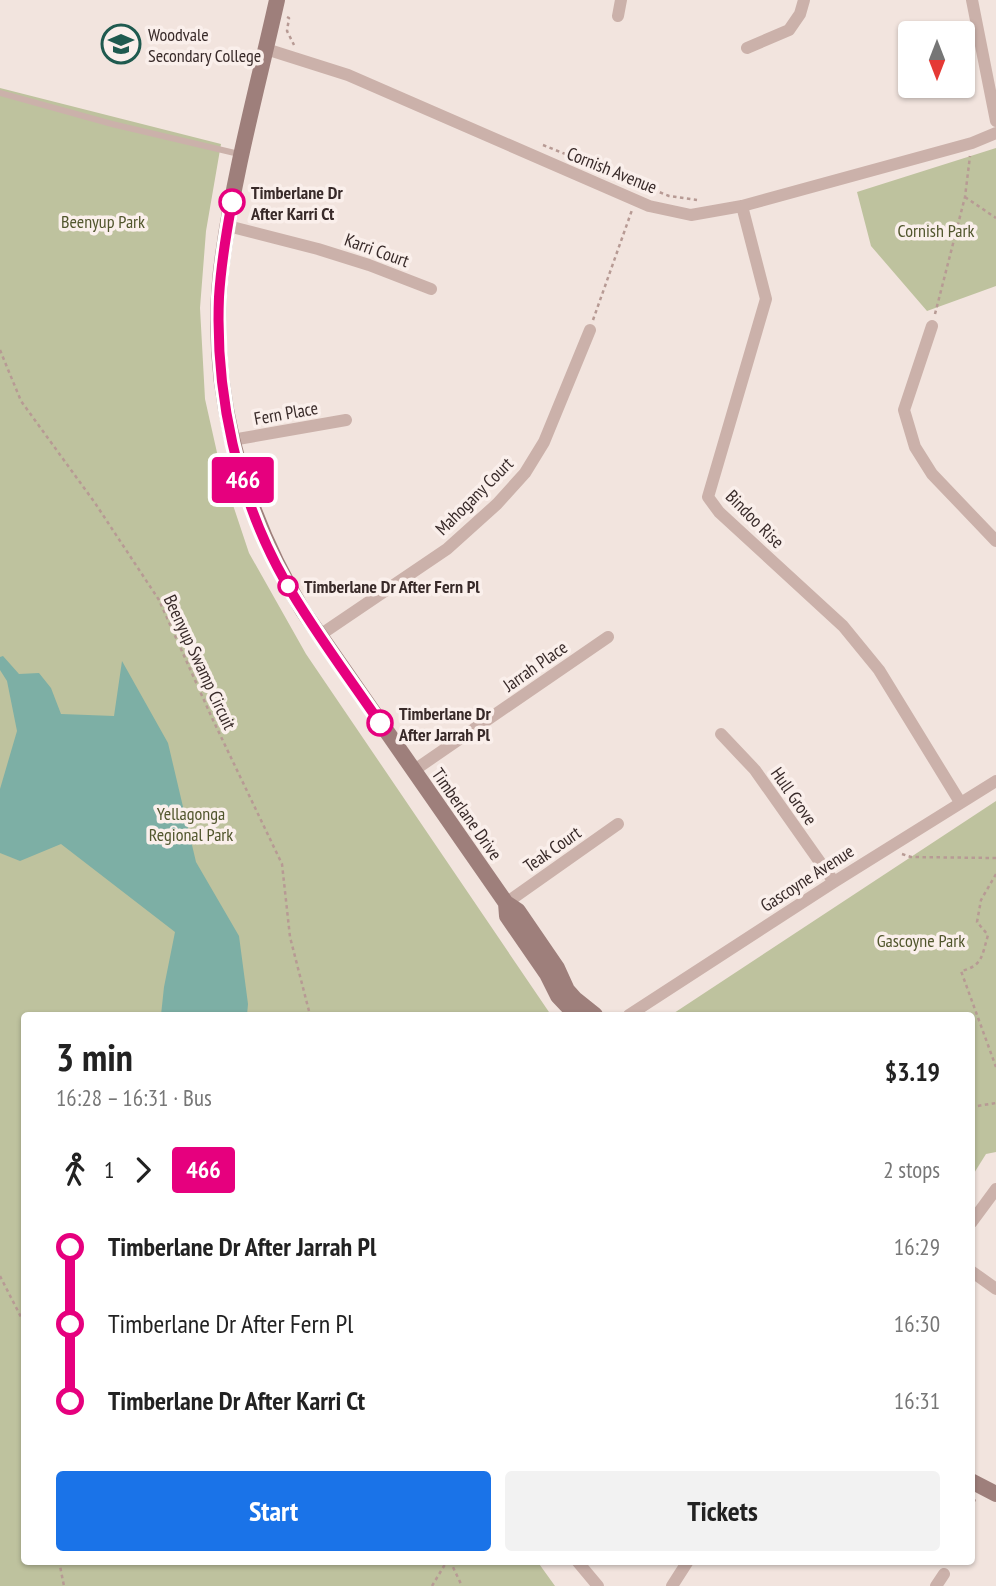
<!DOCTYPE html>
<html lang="en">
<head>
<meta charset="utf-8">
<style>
  :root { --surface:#fff; --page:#f2f2f2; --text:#222; --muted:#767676; --accent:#1a73e8 }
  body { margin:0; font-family:"PT Sans Narrow",sans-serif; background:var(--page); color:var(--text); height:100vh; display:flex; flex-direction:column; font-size:26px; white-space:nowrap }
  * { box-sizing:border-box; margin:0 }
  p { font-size:23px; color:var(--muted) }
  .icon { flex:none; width:38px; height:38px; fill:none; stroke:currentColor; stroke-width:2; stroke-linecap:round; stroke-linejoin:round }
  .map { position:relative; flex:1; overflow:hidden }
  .sheet { position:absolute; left:21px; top:1012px; width:954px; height:553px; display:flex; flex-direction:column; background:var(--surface); border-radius:7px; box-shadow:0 2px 5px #0004 }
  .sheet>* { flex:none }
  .badge { padding:0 14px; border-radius:5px; font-size:24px; line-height:46px }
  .needle { width:46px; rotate:180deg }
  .controls { position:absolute; left:898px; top:21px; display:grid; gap:14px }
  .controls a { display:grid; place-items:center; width:77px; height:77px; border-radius:7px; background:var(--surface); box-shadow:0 2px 5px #0004; font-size:35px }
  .map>.badge { position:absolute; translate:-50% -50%; box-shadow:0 0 0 4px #fff }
  .legs { display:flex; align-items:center; gap:10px; height:77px; padding:0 35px; font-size:23px }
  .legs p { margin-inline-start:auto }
  .head { display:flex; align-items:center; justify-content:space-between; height:119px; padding:0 35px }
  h1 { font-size:38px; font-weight:800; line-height:52px }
  .action { display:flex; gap:14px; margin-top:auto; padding:14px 35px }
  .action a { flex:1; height:80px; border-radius:7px; background:var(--accent); color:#fff; font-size:28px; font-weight:800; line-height:80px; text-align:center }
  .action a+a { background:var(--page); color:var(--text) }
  ul { padding:0 35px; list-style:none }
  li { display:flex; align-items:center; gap:24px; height:77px; font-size:26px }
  li i { display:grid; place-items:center; width:10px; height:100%; margin:0 9px; background:currentColor }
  li i::after { content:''; width:18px; height:18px; margin:-9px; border:5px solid; border-radius:50%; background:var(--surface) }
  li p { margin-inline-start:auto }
  li:first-child i { background:linear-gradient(#0000 50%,currentColor 0) }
  li:last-child i { background:linear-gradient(currentColor 50%,#0000 0) }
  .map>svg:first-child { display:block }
  .green { fill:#bec29e }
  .water { fill:#7dafa5 }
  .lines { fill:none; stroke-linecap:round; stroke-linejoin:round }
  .path { stroke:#b79a94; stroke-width:2.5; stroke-dasharray:3.5 3.5; stroke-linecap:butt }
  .lane { stroke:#cbb1aa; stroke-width:6 }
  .street { stroke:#cbb1aa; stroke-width:12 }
  .secondary { stroke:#9e7f7b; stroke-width:16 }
  .line-1-casing { stroke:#fff; stroke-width:16 }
  .line-1 { stroke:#e6007e; stroke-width:10 }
  .stop-1-dot { fill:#fff; stroke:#e6007e; stroke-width:3.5 }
  .labels { text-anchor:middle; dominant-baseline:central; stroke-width:7; stroke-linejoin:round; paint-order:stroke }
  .poi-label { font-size:18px; fill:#382a29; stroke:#faefeb; text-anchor:start }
  .street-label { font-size:18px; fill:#382a29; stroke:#faefeb }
  .stop-label { font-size:18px; font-weight:bold; fill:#382a29; stroke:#faefeb; text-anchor:start }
  .park-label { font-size:18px; fill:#51562d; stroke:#faefeb }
</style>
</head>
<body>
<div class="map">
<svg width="996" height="1586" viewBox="0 0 996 1586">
  <rect width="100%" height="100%" fill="#f2e4de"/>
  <!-- green -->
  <path class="green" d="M 0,88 L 221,144 L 206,231 L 200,308 L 205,399 L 220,466 L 249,553 L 306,654 L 551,1015 L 24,1015 L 24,1561 L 537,1561 L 555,1586 L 0,1586 Z
    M 996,148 L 996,286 L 927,311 L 871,246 L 857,192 Z
    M 996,801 L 996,1152 L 986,1154 L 971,1178 L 971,1015 L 671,1015 Z"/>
  <!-- water -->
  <path class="water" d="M 3,656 L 19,674 L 39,673 L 51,688 L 61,714 L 114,716 L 122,661 L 168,743 L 196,862 L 239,936 L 248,1004 L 247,1015 L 161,1015 L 164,987 L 175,932 L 61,844 L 20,861 L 0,853 L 0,789 L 17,731 L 7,681 L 0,670 L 0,657 Z"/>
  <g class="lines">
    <!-- path -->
    <path class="path" d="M 287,17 L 289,18 L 287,31 L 294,45
      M 543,145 L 669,196 L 697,200
      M 965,197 L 996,218
      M 935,314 L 965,197 L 970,156
      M 593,320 L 632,210
      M 0,350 L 21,401 L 95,503 L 159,600 L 212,718 L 282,864 L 290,937 L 310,1015
      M 902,854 L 911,857 L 996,858
      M 996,874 L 981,900 L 977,922 L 988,935 C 982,955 983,966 961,971 L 996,1067
      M 971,1107 L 996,1103
      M 0,1276 L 24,1323
      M 971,1509 L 975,1499
      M 59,1561 L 64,1586
      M 450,1561 L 462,1586
      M 432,1586 L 447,1561"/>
    <!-- lane -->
    <path class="lane" d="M 0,93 L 112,124 L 239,154"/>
    <!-- street -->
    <path class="street" d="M 972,0 L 996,121
      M 618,16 L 621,0
      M 747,48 L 789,30 L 800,14 L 804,0
      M 266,49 L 348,75 L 649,206 L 691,215 L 742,206 L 972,143 L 996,133
      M 742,206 L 766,299 L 708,497 L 719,512 L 843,626 L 879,670 L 960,802
      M 228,226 L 318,249 L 369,265 L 431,289
      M 932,326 L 904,410 L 915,447 L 932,474 L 996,541
      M 232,440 L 346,420
      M 320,635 L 447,549 L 497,504 L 525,473 L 544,442 L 590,330
      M 721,734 L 755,770 L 834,882
      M 413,771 L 608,637
      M 506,903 L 618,824
      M 629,1015 L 834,882 L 996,781
      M 971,1223 L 996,1189
      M 971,1271 L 996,1289
      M 577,1561 L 598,1586
      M 672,1586 L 688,1561
      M 936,1586 L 944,1574"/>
    <!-- secondary -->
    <path class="secondary" d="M 277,0 C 258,85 235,169 223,255 C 205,379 239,504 303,611 L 506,903 L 518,911 L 557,968 L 567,990 L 575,999 L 595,1015
      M 506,903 L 507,916 L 547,974 L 558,996 L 576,1015
      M 971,1481 L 996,1494"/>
  </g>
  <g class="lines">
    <defs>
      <path id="line-1" d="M 232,202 C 226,234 221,265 219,297 C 215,393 237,497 285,581 C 313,630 348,676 380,723"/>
    </defs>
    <!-- line-1 casing -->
    <use href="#line-1" class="line-1-casing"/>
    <!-- line-1 -->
    <use href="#line-1" class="line-1"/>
  </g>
  <!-- icons -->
  <defs>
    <symbol id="school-ring" viewBox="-11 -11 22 22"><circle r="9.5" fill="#faefeb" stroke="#1f5a4f" stroke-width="1.5"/><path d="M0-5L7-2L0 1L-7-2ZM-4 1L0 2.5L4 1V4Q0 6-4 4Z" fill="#1f5a4f"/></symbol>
  </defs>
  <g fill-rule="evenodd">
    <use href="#school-ring" x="99" y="22" width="44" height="44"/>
  </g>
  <!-- markers -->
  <g class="stop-1-dot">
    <circle cx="232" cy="202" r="12"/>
    <circle cx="288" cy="586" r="9"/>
    <circle cx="380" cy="723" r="12"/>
  </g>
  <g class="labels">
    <!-- poi labels -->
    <g class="poi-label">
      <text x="148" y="34">Woodvale<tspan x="148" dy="21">Secondary College</tspan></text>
    </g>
    <!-- street labels -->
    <g class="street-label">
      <text transform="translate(612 170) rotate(22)">Cornish Avenue</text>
      <text transform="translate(377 250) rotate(20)">Karri Court</text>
      <text transform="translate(286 413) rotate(-10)">Fern Place</text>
      <text transform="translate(474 496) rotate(-45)">Mahogany Court</text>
      <text transform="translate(755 519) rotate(45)">Bindoo Rise</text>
      <text transform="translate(200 662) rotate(65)">Beenyup Swamp Circuit</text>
      <text transform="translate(535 666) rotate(-35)">Jarrah Place</text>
      <text transform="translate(794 796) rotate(55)">Hull Grove</text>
      <text transform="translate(467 814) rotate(55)">Timberlane Drive</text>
      <text transform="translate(552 849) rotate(-35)">Teak Court</text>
      <text transform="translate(807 878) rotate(-33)">Gascoyne Avenue</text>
    </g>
    <!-- stop labels -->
    <g class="stop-label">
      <text x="251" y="192">Timberlane Dr<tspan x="251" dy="21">After Karri Ct</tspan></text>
      <text x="304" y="586">Timberlane Dr After Fern Pl</text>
      <text x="399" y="713">Timberlane Dr<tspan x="399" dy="21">After Jarrah Pl</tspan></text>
    </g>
    <!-- park labels -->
    <g class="park-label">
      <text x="103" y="221">Beenyup Park</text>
      <text x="936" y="230">Cornish Park</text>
      <text x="191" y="813">Yellagonga<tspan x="191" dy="21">Regional Park</tspan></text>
      <text x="921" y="940">Gascoyne Park</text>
    </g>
  </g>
</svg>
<div class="controls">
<a><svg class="needle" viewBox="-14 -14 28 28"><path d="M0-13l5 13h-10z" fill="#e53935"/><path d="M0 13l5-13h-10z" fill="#767676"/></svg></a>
</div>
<b class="badge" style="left:243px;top:480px;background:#e6007e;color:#fff">466</b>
<section class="sheet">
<div class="head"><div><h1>3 min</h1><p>16:28 – 16:31 · Bus</p></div><b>$3.19</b></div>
<div class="legs"><svg class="icon" aria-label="walk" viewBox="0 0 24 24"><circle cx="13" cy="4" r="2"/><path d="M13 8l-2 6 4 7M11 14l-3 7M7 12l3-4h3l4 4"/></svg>1<svg class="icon" aria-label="forward" viewBox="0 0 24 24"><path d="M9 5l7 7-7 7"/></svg><b class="badge" style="background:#e6007e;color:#fff">466</b><p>2 stops</p></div>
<ul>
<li><i style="color:#e6007e"></i><b>Timberlane Dr After Jarrah Pl</b><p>16:29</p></li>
<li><i style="color:#e6007e"></i><span>Timberlane Dr After Fern Pl</span><p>16:30</p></li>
<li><i style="color:#e6007e"></i><b>Timberlane Dr After Karri Ct</b><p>16:31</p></li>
</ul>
<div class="action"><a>Start</a><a>Tickets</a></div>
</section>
</div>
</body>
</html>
